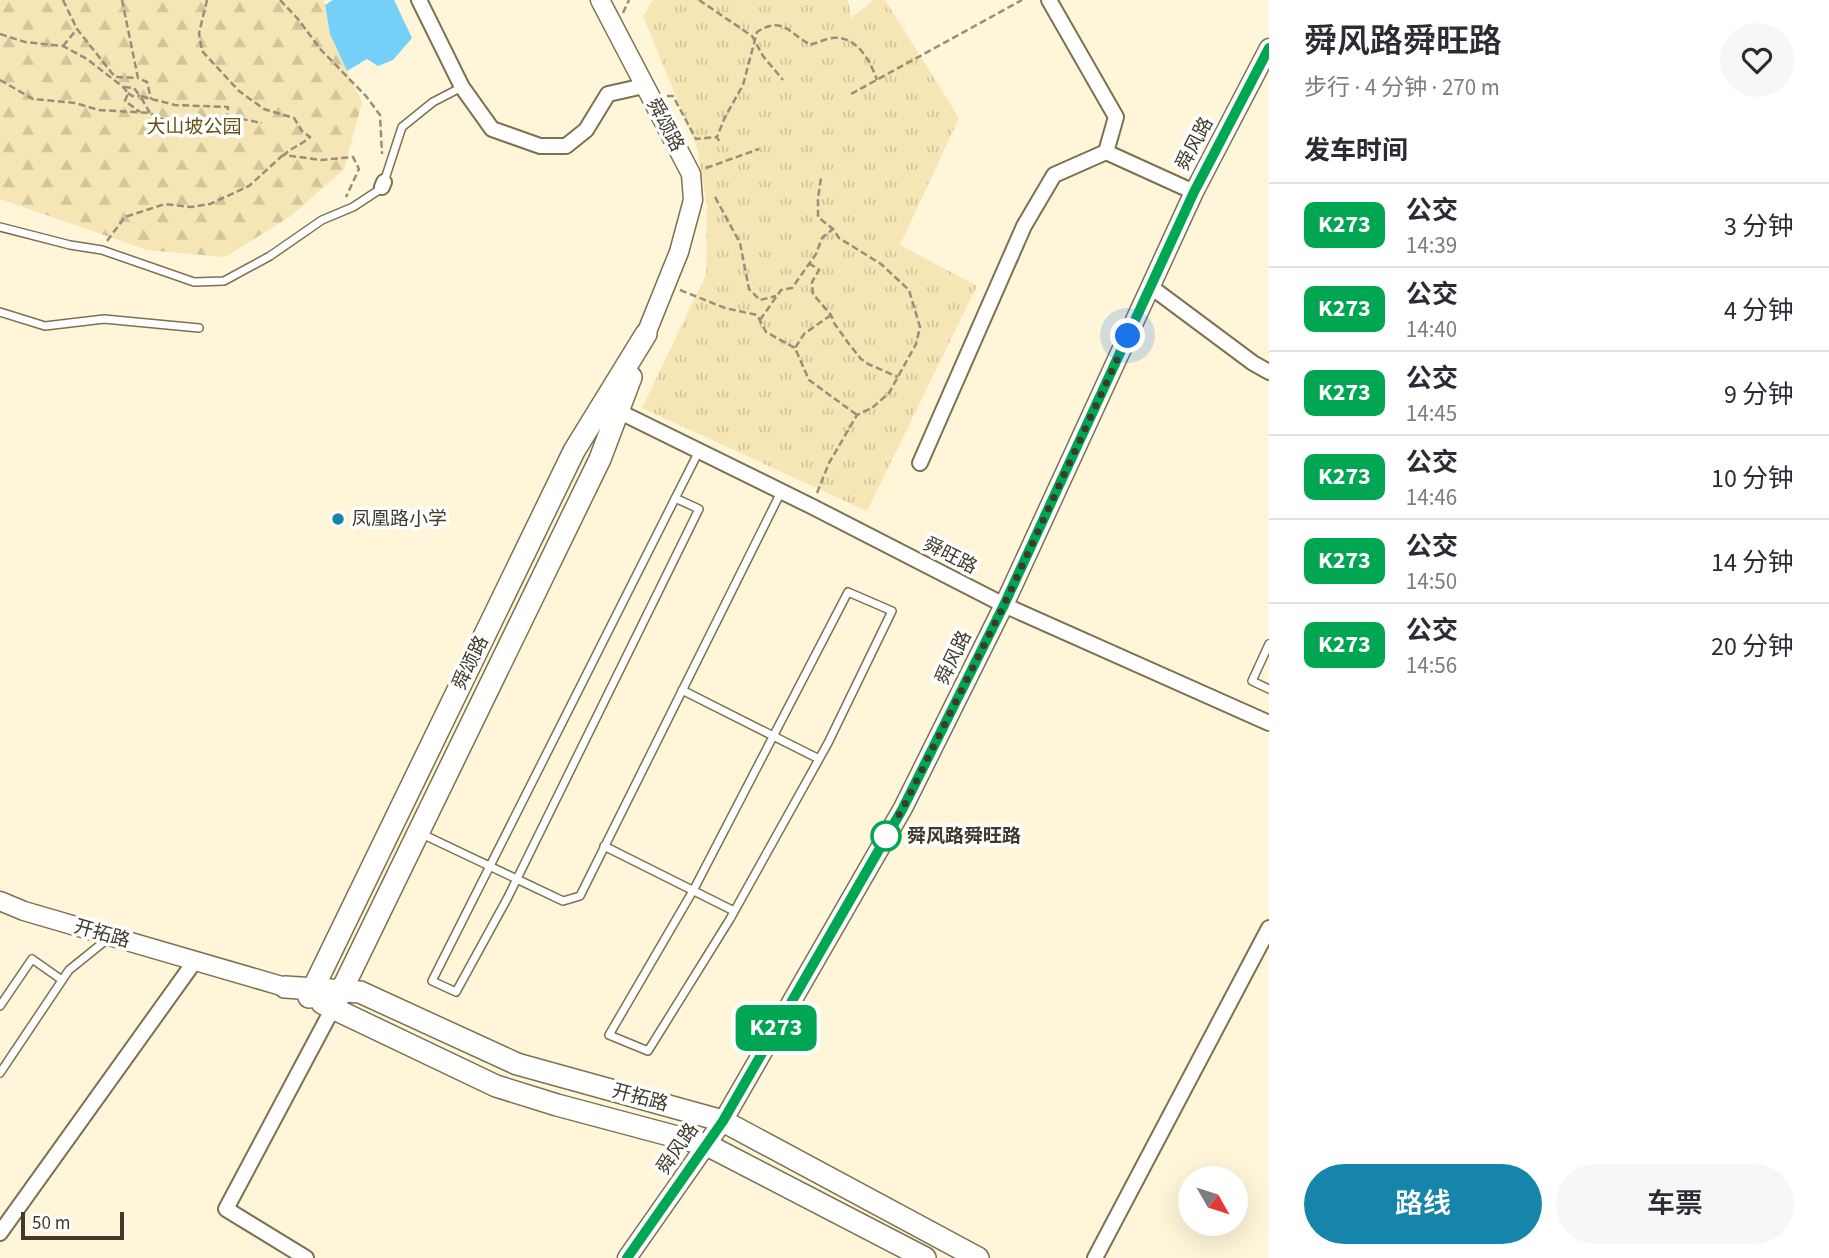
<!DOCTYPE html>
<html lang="zh">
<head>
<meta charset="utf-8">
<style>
  :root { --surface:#fff; --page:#f7f7f7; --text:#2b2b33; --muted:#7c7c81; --line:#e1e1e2; --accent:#1685ac }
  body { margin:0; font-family:"Source Sans 3","Noto Sans SC",sans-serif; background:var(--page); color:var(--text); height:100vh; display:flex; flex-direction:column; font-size:26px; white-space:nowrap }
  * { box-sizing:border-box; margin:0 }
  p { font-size:23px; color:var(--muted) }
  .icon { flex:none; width:38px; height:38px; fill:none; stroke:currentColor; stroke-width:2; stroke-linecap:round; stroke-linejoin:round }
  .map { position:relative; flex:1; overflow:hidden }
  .panel { display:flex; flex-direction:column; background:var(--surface); width:560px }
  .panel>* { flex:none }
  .badge { padding:0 14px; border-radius:10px; font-size:24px; line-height:46px }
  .needle { width:46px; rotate:129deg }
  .buttons { position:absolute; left:1178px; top:1166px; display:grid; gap:14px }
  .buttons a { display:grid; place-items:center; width:70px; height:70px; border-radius:50%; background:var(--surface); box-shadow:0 7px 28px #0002; font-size:35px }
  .scale { position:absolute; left:21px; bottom:18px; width:103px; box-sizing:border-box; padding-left:7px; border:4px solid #3f3a2c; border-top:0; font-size:19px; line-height:24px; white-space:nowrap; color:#3f3a2c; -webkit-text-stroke:5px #fff; paint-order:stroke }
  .you { position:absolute; width:35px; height:35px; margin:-18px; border:5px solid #fff; border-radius:50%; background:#1a73e8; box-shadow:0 0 0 10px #1a73e833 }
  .map>.badge { position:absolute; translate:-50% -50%; box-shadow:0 0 0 4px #fff }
  h2 { padding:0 35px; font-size:26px; line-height:63px }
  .round { display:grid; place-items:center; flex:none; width:74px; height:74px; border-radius:37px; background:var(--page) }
  .summary { display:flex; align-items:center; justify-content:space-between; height:119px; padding:0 35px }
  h1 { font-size:33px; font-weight:600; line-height:52px }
  .action { display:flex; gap:14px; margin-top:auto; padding:14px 35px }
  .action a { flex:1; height:80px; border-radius:42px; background:var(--accent); color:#fff; font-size:28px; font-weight:600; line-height:80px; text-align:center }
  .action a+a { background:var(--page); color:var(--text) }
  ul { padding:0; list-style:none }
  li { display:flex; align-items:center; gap:21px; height:84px; padding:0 35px; border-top:2px solid var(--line) }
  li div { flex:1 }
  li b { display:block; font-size:26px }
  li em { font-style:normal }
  li .badge { min-width:77px; font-weight:700; text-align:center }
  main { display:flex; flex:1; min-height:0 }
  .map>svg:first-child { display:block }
  .forest { fill:url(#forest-firs) }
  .park { fill:url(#park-tufts) }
  .water { fill:#74d0f8 }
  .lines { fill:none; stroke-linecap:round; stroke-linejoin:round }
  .service-casing { stroke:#7d7151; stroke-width:10 }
  .minor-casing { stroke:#7d7151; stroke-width:18 }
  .tertiary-casing { stroke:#7d7151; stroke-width:21 }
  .secondary-casing { stroke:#7d7151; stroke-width:24 }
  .path { stroke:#968f7a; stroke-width:2.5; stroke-dasharray:7 3.5; stroke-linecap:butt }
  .service { stroke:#fff; stroke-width:7 }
  .minor { stroke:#fff; stroke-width:14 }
  .tertiary { stroke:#fff; stroke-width:18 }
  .secondary { stroke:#fff; stroke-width:21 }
  .line-casing { stroke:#fff; stroke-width:16 }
  .line { stroke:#00a651; stroke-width:10 }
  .walk { stroke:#3f3a2c; stroke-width:7; stroke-dasharray:0 12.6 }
  .poi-dot { fill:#1685ac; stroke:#fff; stroke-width:2.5 }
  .stop-dot { fill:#fff; stroke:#00a651; stroke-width:3.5 }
  .labels { text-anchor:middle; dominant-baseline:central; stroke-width:7; stroke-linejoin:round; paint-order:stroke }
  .street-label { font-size:19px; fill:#3f3a2c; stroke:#fff }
  .park-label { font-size:19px; fill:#655215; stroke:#fff }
  .poi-label { font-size:19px; fill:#3f3a2c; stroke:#fff; text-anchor:start }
  .stop-label { font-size:19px; font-weight:bold; fill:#3f3a2c; stroke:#fff; text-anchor:start }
</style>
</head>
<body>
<main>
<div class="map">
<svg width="1269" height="1258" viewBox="0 0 1269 1258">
  <defs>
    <pattern id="forest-firs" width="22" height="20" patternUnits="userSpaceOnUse" patternTransform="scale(1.75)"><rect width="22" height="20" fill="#f6e5b5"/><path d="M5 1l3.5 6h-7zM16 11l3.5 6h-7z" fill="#d4c59c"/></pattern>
    <pattern id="park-tufts" width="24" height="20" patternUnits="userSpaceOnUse" patternTransform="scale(1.75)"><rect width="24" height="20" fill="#f6e5b5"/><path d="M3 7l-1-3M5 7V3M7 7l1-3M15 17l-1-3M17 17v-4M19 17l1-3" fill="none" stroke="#d4c59c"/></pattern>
  </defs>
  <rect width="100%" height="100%" fill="#fff5d8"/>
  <!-- forest -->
  <path class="forest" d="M 0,0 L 324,0 L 330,34 L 362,103 L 344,169 L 291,216 L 225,257 L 147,250 L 0,199 Z"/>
  <!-- park -->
  <path class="park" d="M 653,0 L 848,0 L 851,18 L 874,0 L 885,0 L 959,118 L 900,245 L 977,286 L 867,511 L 642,408 L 706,275 L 707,204 L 697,148 L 643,16 Z"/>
  <!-- water -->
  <path class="water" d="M 333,0 L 394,0 L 412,38 L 393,60 L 378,66 L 367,59 L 347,71 L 330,34 L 325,5 Z"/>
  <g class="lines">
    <defs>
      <path id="service" d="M 384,182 L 402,127 L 433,102 L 462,87
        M 0,227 L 70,245 L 102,250 L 194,282 L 224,281 L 270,256 L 322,220 L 353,207 L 382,188
        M 0,312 L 45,326 L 104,319 L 199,328
        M 675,498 L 699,509 L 507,899 L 456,992 L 432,981 L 699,451
        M 848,592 L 892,611 L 828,743 L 730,919 L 648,1051 L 609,1035 L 694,889 Z
        M 1269,644 L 1252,681 L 1269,689
        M 682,690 L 819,759
        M 422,834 L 563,901 L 580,896 L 781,492
        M 604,846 L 734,911
        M 0,1006 L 32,959 L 62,980
        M 0,1073 L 69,970 L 110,937"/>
      <path id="minor" d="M 419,0 L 462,87 L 492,129 L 540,146 L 566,146 L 586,130 L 608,94 L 644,86
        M 1049,0 L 1116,117 L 1106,152 L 1194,192
        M 382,187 L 384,182
        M 1151,287 L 1253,363 L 1269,372
        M 618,411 L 811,506 L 1004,605 L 1269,723
        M 920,463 L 1024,226 L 1054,175 L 1106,152
        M 0,1233 L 195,961
        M 306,1258 L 226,1209 L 333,1008
        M 1095,1258 L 1269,928"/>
      <path id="tertiary" d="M 600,0 L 691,174 L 693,200 L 679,252 L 646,334
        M 0,901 L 24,911 L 285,987
        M 627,1258 L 723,1121 L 903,808 L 1004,605 L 1194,192 L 1269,48"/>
      <path id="secondary" d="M 285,987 L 360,992 L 517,1064 L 723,1121 L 978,1258
        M 309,997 L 574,451 L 646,334
        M 322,1003 L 496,1086 L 557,1105 L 707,1145 L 925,1258
        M 333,1008 L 600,459 L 631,377"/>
    </defs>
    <!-- service casing -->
    <use href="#service" class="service-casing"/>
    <!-- minor casing -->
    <use href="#minor" class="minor-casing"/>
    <!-- tertiary casing -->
    <use href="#tertiary" class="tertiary-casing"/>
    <!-- secondary casing -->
    <use href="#secondary" class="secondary-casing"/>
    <!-- path -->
    <path class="path" d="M 63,0 L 77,29 L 115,77 L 138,78
      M 122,0 L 138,78 L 147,82 L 151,99
      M 207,0 L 199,33 L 202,51 L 239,91 L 264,109 L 294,118 L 302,131 L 310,137 C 302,145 292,147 284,155 L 321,160 L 353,157 L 359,169 L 346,197
      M 280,0 L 298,19 L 321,50 L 366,96 L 380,115 L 382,154
      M 699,0 L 752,36 L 763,56 L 783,80
      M 623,13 L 629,0
      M 0,34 L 25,42 L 63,46 L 87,59 L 123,87 L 128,93 L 125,101 L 140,112
      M 63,46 L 77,29
      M 0,80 L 33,99 L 75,103 L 99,110 L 150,113 L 174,125 L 188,121 L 206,123 L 227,116 L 262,123
      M 124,87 L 134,88 L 140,96
      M 128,93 L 132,96 L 140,96
      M 851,94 L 1022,0
      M 667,96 L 673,96 L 696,139 L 717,137
      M 150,113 L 140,96 L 175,105 L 228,107 L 227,116
      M 719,141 L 717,137 L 725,117 L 743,85 L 757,32 C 781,16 789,32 810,45 C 817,43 825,39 832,38 C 856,35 870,60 877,80
      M 706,168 L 759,149
      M 715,197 L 740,243 L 749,289 L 760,300 L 776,296
      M 107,241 L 125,217 L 165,204 L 191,207 L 210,204 L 249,186 L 283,155
      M 809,263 L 819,270 L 812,282 L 813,294 L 831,315 L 834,323 L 849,344 L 861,359 L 868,364 L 898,377
      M 680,290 L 725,308 L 757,315 L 766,332 L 795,348
      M 831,315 L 804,334 L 795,348 L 809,380 L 857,415
      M 760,320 L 781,290 L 792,288 L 816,254 L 822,238 L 833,229
      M 817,493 L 829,463 L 857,415 L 872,408 L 889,393 L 916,344 L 920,327 L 909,290 L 881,264 L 839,238 L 833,229 L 818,217 L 818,198 L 821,178"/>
    <!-- service -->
    <use href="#service" class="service"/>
    <!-- minor -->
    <use href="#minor" class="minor"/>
    <!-- tertiary -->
    <use href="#tertiary" class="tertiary"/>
    <!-- secondary -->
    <use href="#secondary" class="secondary"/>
  </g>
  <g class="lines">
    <defs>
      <path id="line" d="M 627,1258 L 723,1121 L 903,808 L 1004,605 L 1194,192 L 1269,48"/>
    </defs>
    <!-- line casing -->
    <use href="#line" class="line-casing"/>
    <!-- line -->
    <use href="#line" class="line"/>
    <!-- walk -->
    <path class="walk" d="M 886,836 L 903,808 L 1004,605 L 1128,336"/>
  </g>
  <!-- markers -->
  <circle class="poi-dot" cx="338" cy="519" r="7"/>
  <circle class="stop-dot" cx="886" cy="836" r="14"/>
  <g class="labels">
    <!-- street labels -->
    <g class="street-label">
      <text transform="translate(665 125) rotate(62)">舜颂路</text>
      <text transform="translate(1195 144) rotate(-62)">舜风路</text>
      <text transform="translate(950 556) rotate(27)">舜旺路</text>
      <text transform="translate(954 658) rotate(-64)">舜风路</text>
      <text transform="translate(471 663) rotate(-64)">舜颂路</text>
      <text transform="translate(102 934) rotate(16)">开拓路</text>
      <text transform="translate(640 1098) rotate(15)">开拓路</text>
      <text transform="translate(678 1149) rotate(-55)">舜风路</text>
    </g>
    <!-- park labels -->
    <g class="park-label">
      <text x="194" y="127">大山坡公园</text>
    </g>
    <!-- poi labels -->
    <g class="poi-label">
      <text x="352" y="519">凤凰路小学</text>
    </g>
    <!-- stop labels -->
    <g class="stop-label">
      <text x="907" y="836">舜风路舜旺路</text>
    </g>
  </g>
</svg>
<div class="buttons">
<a><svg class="needle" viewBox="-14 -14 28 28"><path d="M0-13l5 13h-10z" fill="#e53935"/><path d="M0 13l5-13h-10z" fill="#7c7c81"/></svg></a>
</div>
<div class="scale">50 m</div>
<div class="you" style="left:1128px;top:336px"></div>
<b class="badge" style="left:776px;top:1028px;background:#00a651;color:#fff">K273</b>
</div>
<section class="panel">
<div class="summary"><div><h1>舜风路舜旺路</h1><p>步行 · 4 分钟 · 270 m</p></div><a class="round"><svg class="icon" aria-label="heart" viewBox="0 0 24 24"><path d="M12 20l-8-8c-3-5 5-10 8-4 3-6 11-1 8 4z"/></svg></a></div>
<h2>发车时间</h2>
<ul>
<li><span class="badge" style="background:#00a651;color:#fff">K273</span><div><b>公交</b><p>14:39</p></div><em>3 分钟</em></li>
<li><span class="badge" style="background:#00a651;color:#fff">K273</span><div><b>公交</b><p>14:40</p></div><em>4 分钟</em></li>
<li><span class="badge" style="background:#00a651;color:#fff">K273</span><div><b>公交</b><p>14:45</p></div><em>9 分钟</em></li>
<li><span class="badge" style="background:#00a651;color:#fff">K273</span><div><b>公交</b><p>14:46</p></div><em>10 分钟</em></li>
<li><span class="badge" style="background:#00a651;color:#fff">K273</span><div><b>公交</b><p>14:50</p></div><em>14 分钟</em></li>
<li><span class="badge" style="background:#00a651;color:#fff">K273</span><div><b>公交</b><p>14:56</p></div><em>20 分钟</em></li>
</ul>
<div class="action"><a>路线</a><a>车票</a></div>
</section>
</main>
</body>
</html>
